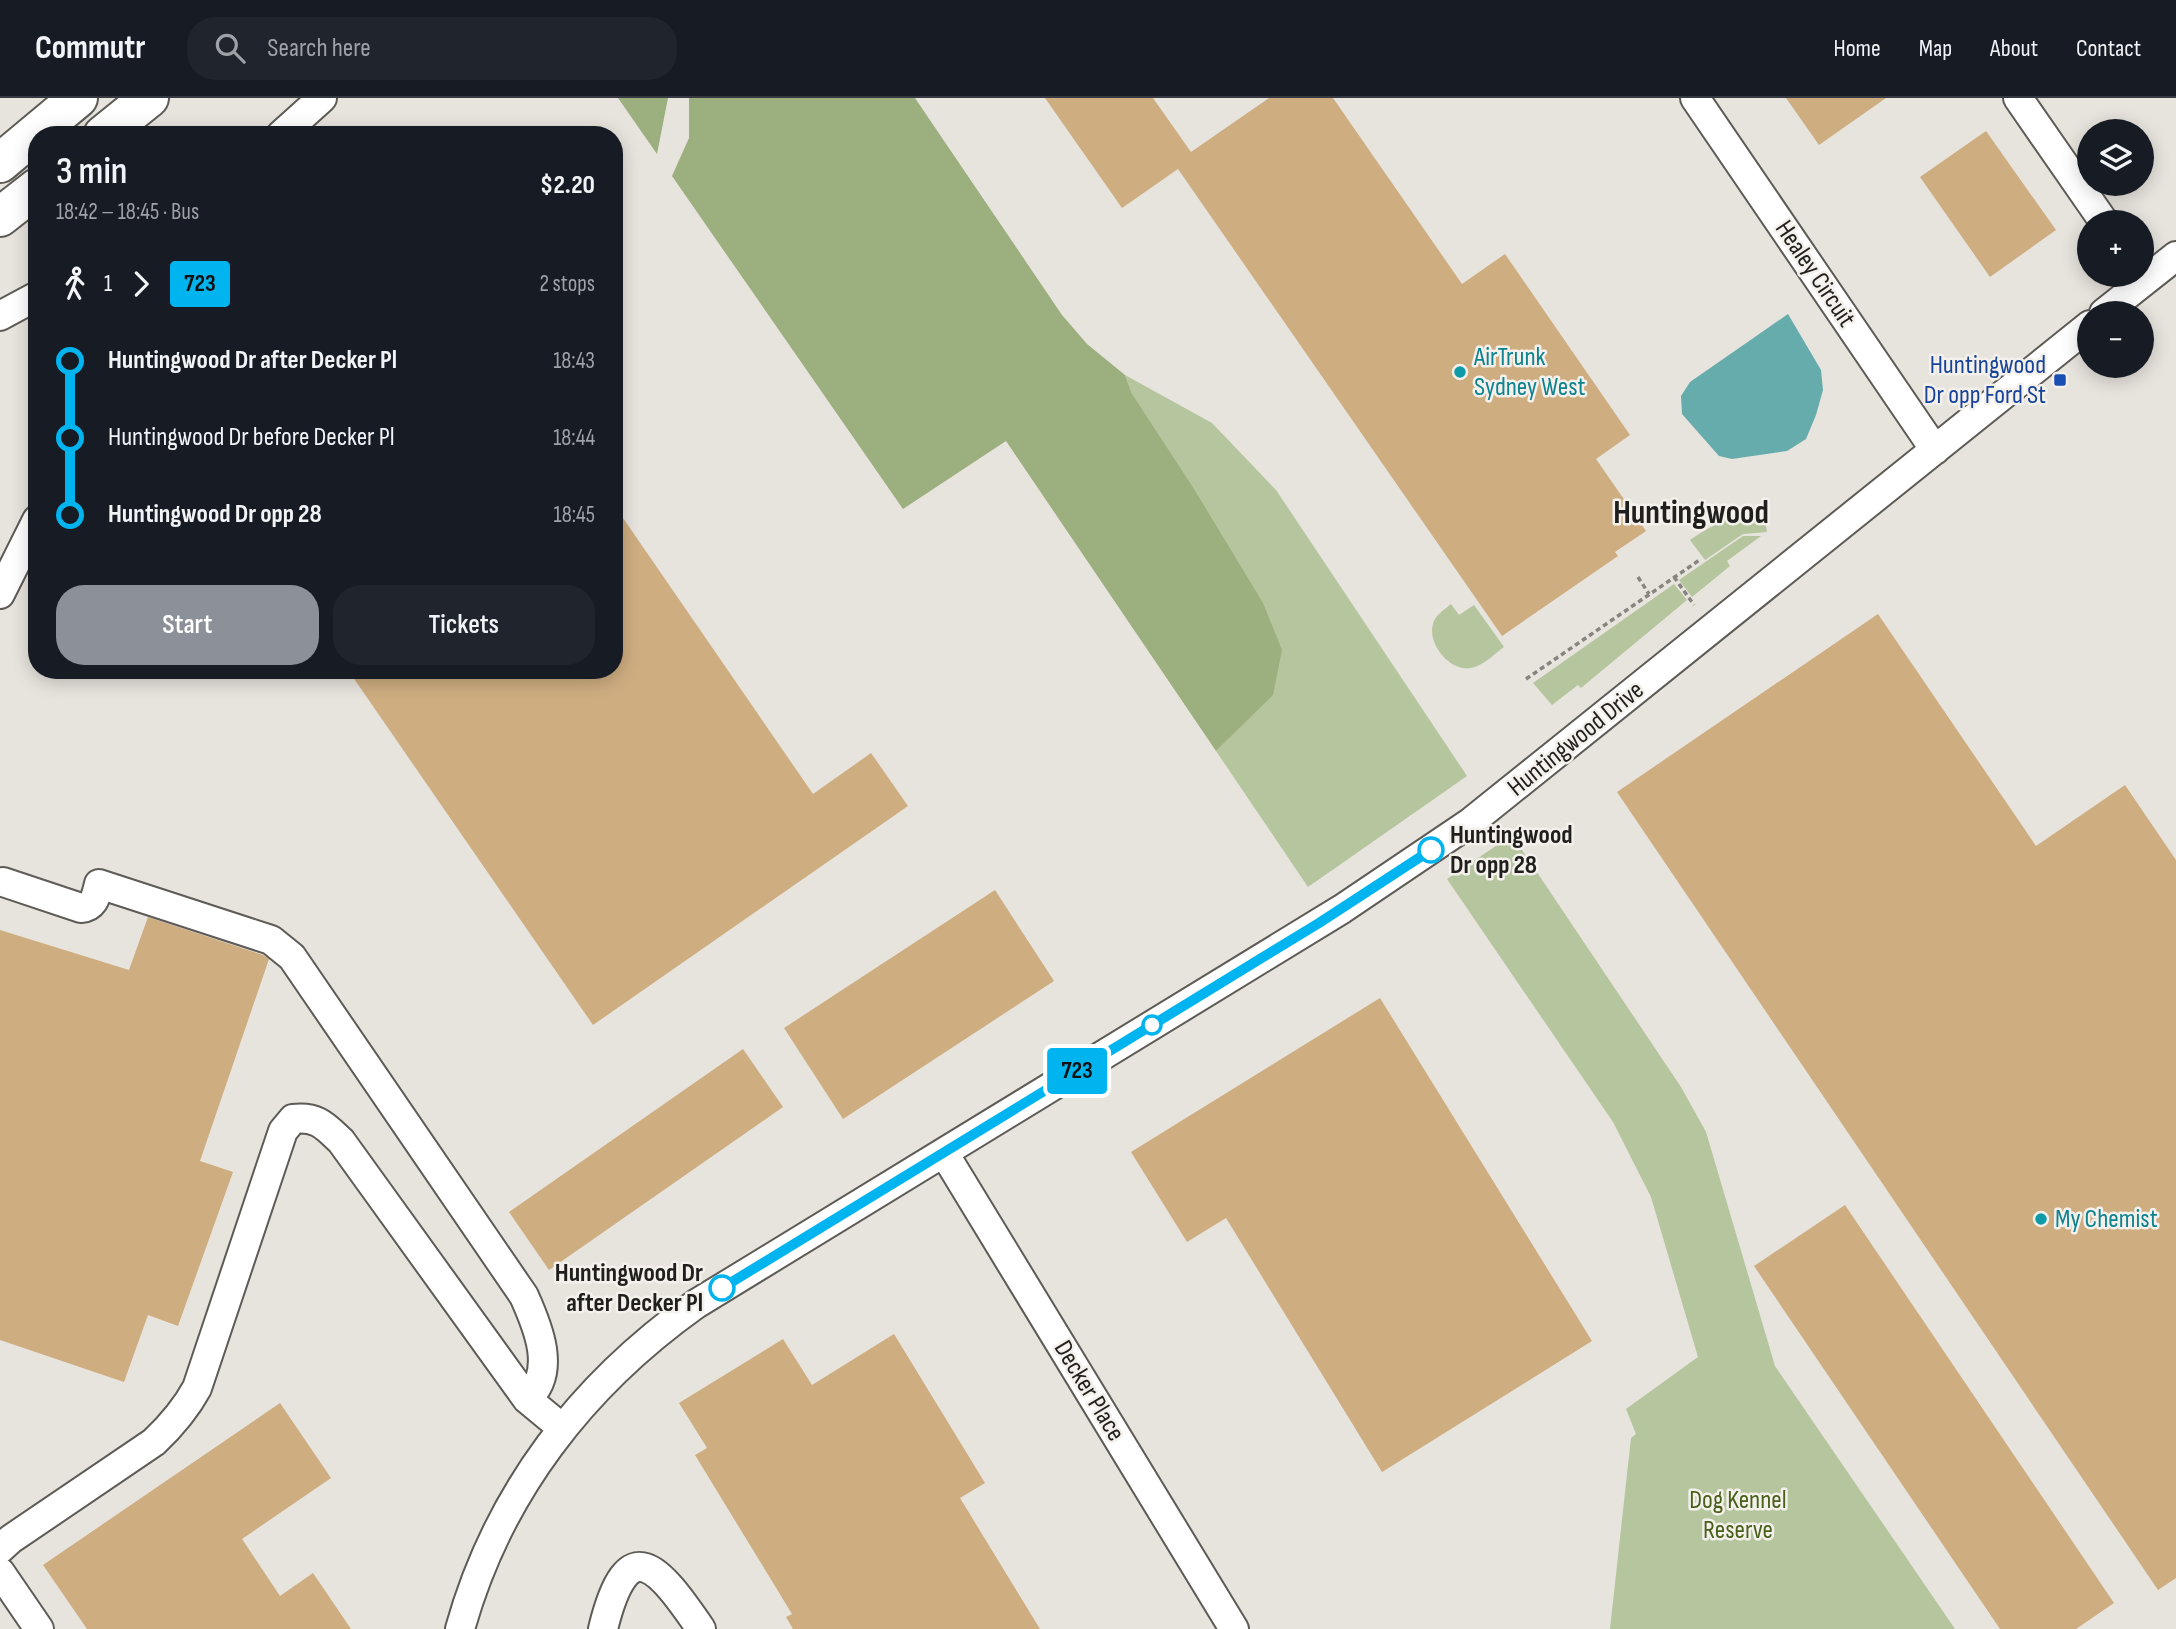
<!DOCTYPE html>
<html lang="en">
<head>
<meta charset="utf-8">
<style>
  :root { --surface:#171b24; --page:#20242c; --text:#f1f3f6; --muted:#9ea1a6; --line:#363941; --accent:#8c9099 }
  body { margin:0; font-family:"Sofia Sans Condensed",sans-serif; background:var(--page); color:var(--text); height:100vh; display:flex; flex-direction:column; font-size:26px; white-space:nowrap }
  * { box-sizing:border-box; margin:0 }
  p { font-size:23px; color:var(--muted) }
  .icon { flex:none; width:38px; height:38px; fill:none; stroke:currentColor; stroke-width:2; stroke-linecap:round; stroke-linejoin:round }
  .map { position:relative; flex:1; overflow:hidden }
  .panel { position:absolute; left:28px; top:28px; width:595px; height:553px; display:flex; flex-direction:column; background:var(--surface); border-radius:28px; box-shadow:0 4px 18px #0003 }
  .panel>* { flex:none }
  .badge { padding:0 14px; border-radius:5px; font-size:24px; line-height:46px }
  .controls { position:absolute; left:2077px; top:21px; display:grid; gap:14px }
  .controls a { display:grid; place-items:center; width:77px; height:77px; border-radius:50%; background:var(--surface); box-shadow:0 4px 18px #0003; font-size:35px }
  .map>.badge { position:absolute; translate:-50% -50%; box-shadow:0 0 0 4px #fff }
  .legs { display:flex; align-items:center; gap:10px; height:77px; padding:0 28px; font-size:23px }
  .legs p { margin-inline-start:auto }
  .head { display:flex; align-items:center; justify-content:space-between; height:119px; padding:0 28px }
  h1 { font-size:38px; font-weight:600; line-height:52px }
  .cta { display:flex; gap:14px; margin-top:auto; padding:14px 28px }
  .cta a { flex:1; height:80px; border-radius:28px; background:var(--accent); color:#fff; font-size:28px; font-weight:600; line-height:80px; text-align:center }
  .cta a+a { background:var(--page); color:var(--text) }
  ul { padding:0 28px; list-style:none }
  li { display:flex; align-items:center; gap:24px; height:77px; font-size:26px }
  li i { display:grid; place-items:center; width:10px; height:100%; margin:0 9px; background:currentColor }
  li i::after { content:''; width:18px; height:18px; margin:-9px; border:5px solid; border-radius:50%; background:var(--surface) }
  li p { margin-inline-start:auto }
  li:first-child i { background:linear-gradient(#0000 50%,currentColor 0) }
  li:last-child i { background:linear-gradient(currentColor 50%,#0000 0) }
  header { display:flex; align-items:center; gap:42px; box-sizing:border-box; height:98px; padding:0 35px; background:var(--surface); border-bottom:2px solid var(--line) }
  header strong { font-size:33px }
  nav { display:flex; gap:38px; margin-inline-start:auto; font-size:24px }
  .search { width:490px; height:63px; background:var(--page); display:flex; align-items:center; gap:18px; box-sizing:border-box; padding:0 24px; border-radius:28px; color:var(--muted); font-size:26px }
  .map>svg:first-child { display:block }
  .green { fill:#b5c59e }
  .forest { fill:#9baf7f }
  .water { fill:#67acac }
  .building { fill:#cead81 }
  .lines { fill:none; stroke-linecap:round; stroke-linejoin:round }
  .minor-casing { stroke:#5e5b56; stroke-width:32 }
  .highway-casing { stroke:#5e5b56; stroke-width:42 }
  .path { stroke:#888581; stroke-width:3.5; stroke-dasharray:5 3.5; stroke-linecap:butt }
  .minor { stroke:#fff; stroke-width:28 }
  .highway { stroke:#fff; stroke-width:38 }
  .line-1-casing { stroke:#fff; stroke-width:16 }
  .line-1 { stroke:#00b5ef; stroke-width:10 }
  .culture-dot { fill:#0f9aa8; stroke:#f4f0eb; stroke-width:2.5 }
  .transit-dot { fill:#1a4fb4; stroke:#f4f0eb; stroke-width:2.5 }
  .stop-1-dot { fill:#fff; stroke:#00b5ef; stroke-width:3.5 }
  .labels { text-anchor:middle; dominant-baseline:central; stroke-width:5; stroke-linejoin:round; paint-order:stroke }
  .street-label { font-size:26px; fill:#201f1d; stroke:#f4f0eb }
  .culture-label { font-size:26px; fill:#0d838f; stroke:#f4f0eb; text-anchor:start }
  .transit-label { font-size:26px; fill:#164399; stroke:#f4f0eb; text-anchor:end }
  .stop-label { font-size:26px; font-weight:bold; fill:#201f1d; stroke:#f4f0eb; text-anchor:start }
  .park-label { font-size:26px; fill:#496019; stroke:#f4f0eb }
  .district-label { font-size:33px; font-weight:bold; fill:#201f1d; stroke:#f4f0eb }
</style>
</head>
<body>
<header>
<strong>Commutr</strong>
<div class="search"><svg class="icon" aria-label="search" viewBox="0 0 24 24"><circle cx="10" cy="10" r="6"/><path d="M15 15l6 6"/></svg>Search here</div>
<nav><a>Home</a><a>Map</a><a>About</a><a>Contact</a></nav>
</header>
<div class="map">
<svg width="2176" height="1531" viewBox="0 0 2176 1531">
  <rect width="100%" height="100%" fill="#e7e3dd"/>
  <!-- green -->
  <path class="green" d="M 1125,277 L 1212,325 L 1276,392 L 1467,678 L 1308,789 L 1216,653 L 1272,597 L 1132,296 Z
    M 1763,410 L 1767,434 L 1743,436 L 1705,462 L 1690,442 C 1713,426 1736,416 1763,410 Z
    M 1743,438 L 1761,438 L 1727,463 L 1730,468 L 1692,499 L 1679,482 Z
    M 1674,486 L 1687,502 L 1581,590 L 1578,587 L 1552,607 L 1533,585 Z
    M 1451,506 L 1459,517 L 1474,507 L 1504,549 C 1494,556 1483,568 1471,570 C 1450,574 1427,546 1433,526 C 1435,517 1444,512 1451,506 Z
    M 1512,737 L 1681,989 L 1706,1034 L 1775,1268 L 1955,1531 L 1610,1531 L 1631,1340 L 1636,1336 L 1626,1311 L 1698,1259 L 1651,1099 L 1613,1024 L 1447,781 Z"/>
  <!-- forest -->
  <path class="forest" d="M 618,0 L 668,0 L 657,56 Z
    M 689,0 L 915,0 L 1062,217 L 1087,246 L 1125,277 L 1132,296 L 1194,391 L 1263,505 L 1282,552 L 1273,597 L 1216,653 L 1006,343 L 903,411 L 672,78 L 689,40 Z"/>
  <!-- water -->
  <path class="water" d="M 1788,216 L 1821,272 L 1823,292 L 1816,317 L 1806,341 L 1787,353 L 1732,361 L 1719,358 L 1682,316 L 1681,298 L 1690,284 Z"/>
  <!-- building -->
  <path class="building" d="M 1045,0 L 1153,0 L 1191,54 L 1269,0 L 1333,0 L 1462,186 L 1505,156 L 1630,337 L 1596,361 L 1646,433 L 1615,454 L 1618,458 L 1502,538 L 1178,71 L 1122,110 Z
    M 1786,0 L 1886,0 L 1819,47 Z
    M 1986,33 L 2056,132 L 1990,179 L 1920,79 Z
    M 614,407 L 813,696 L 871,655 L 908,708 L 593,927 L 348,572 L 614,572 Z
    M 1878,516 L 2036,748 L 2125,687 L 2176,762 L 2176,1480 L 2158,1492 L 1617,694 Z
    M 995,792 L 1054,883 L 843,1021 L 784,930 Z
    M 148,819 L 263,857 L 269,861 L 200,1063 L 233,1074 L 178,1228 L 148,1217 L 124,1284 L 0,1242 L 0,832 L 129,872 Z
    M 1380,900 L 1592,1243 L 1382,1374 L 1226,1120 L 1187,1144 L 1131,1054 Z
    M 743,951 L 783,1009 L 549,1172 L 509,1114 Z
    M 1845,1107 L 2114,1505 L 2076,1531 L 2000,1531 L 1754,1168 Z
    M 894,1236 L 985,1385 L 960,1400 L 1040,1531 L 793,1531 L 786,1519 L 792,1516 L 695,1357 L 707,1350 L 679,1305 L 783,1241 L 812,1287 Z
    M 280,1305 L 331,1380 L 242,1441 L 280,1498 L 313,1475 L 351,1531 L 87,1531 L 43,1467 Z"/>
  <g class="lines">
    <defs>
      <path id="minor" d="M 1695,0 L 1935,352
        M 2018,0 L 2104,124
        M 281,37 L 322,0
        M 2104,215 L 2176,158
        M 0,218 L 37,198
        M 0,496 L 37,422
        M 3,784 L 81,810 C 95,809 96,797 99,786 L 271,842 L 292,859 L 524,1198 C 538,1229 557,1274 527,1301
        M 944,1055 L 1234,1531
        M 0,1451 L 11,1441 L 154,1344 C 172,1327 185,1312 197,1290 L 283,1033 L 293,1021 C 317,1018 325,1028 341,1043 L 527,1301 L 562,1330
        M 0,1474 L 39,1531
        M 460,1531 C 498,1395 582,1287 696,1206 L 1342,811 L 1471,724 L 2090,227
        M 603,1531 C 628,1429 659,1470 701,1531"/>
      <path id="highway" d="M 103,37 L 149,0
        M 0,65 L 78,0
        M 0,119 L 37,90"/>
    </defs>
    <!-- minor casing -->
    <use href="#minor" class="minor-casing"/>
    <!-- highway casing -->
    <use href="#highway" class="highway-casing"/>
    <!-- path -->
    <path class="path" d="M 1638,479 L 1649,496
      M 1674,479 L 1694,507
      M 1526,581 L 1701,461"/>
    <!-- minor -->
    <use href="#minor" class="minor"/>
    <!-- highway -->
    <use href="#highway" class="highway"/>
  </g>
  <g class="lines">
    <defs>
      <path id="line-1" d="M 722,1190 L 1319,825 L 1431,752"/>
    </defs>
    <!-- line-1 casing -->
    <use href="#line-1" class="line-1-casing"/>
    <!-- line-1 -->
    <use href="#line-1" class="line-1"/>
  </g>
  <!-- markers -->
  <g class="culture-dot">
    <circle cx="1460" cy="274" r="7"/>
    <circle cx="2041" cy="1121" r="7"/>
  </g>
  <rect class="transit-dot" x="2053" y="275" width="14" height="14" rx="3.5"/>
  <g class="stop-1-dot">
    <circle cx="1431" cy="752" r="12"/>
    <circle cx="1152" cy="927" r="9"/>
    <circle cx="722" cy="1190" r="12"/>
  </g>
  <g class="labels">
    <!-- street labels -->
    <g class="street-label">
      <text transform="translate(1815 176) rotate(56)">Healey Circuit</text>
      <text transform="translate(1576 641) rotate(-39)">Huntingwood Drive</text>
      <text transform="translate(1089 1293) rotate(59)">Decker Place</text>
    </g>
    <!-- culture labels -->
    <g class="culture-label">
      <text x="1474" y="259">AirTrunk<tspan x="1474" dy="30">Sydney West</tspan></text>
      <text x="2055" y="1121">My Chemist</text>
    </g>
    <!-- transit labels -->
    <g class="transit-label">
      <text x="2046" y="267">Huntingwood<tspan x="2046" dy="30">Dr opp Ford St</tspan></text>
    </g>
    <!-- stop labels -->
    <g class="stop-label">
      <text x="1450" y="737">Huntingwood<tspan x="1450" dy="30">Dr opp 28</tspan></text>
      <text x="703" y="1175" text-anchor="end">Huntingwood Dr<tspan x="703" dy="30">after Decker Pl</tspan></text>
    </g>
    <!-- park labels -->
    <g class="park-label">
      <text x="1738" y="1402">Dog Kennel<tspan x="1738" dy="30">Reserve</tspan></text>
    </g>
    <!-- district labels -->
    <g class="district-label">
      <text x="1691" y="415">Huntingwood</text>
    </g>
  </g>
</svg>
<div class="controls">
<a><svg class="icon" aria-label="layers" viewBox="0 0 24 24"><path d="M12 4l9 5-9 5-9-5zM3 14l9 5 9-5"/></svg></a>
<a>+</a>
<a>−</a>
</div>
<b class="badge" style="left:1077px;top:973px;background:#00b5ef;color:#111">723</b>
<section class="panel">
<div class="head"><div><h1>3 min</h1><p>18:42 – 18:45 · Bus</p></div><b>$2.20</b></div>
<div class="legs"><svg class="icon" aria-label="walk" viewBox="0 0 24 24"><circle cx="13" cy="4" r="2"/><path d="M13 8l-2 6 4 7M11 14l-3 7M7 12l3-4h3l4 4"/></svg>1<svg class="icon" aria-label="forward" viewBox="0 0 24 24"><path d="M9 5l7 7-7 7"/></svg><b class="badge" style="background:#00b5ef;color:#111">723</b><p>2 stops</p></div>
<ul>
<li><i style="color:#00b5ef"></i><b>Huntingwood Dr after Decker Pl</b><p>18:43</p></li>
<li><i style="color:#00b5ef"></i><span>Huntingwood Dr before Decker Pl</span><p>18:44</p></li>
<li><i style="color:#00b5ef"></i><b>Huntingwood Dr opp 28</b><p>18:45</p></li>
</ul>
<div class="cta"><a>Start</a><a>Tickets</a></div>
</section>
</div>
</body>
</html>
